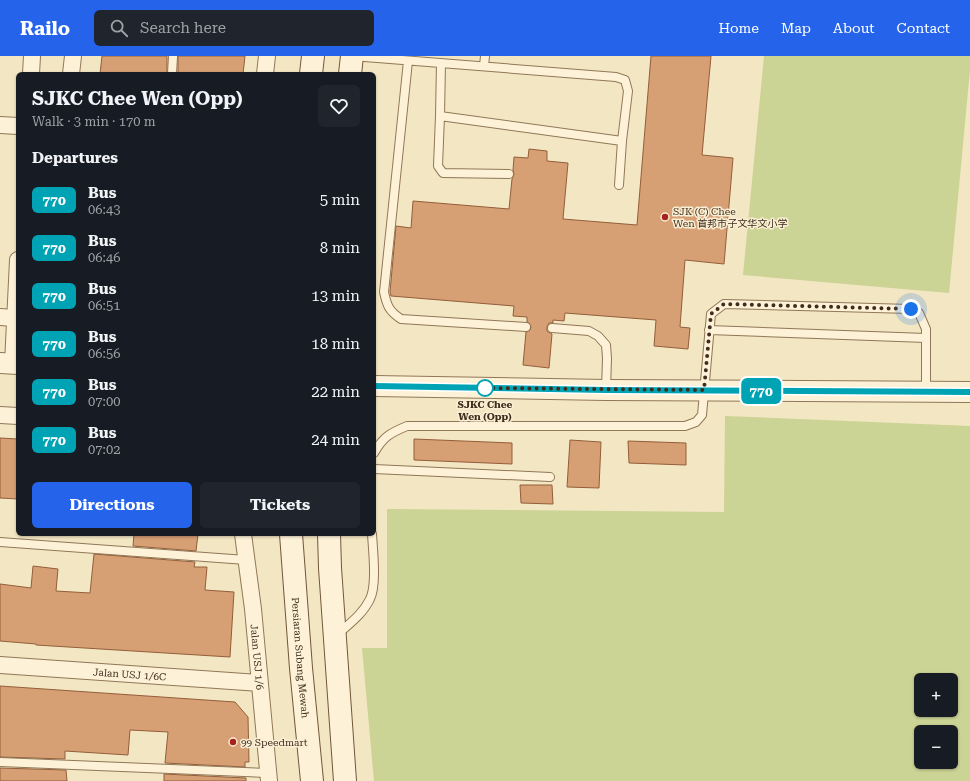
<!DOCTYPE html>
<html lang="en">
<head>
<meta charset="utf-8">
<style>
  :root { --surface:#171b24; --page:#20242c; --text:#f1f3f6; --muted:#9ea1a6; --accent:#2563eb }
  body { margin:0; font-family:"Roboto Serif","Noto Sans SC",serif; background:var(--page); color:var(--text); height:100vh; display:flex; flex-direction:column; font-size:15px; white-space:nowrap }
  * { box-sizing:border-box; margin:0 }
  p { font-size:13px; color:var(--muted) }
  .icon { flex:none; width:22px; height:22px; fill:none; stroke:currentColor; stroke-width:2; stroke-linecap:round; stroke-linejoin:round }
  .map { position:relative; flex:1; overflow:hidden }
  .sheet { position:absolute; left:16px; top:16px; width:360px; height:464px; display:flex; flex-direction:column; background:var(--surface); border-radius:6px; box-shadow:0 1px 3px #0004 }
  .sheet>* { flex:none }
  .badge { padding:0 8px; border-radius:6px; font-size:14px; line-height:26px }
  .tools { position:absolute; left:914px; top:617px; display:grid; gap:8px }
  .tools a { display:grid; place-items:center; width:44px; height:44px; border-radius:6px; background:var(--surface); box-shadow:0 1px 3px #0004; font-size:20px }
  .you { position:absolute; width:20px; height:20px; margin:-10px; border:3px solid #fff; border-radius:50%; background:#1a73e8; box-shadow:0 0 0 6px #1a73e833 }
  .map>.badge { position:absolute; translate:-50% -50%; box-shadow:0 0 0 2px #fff }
  h2 { padding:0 16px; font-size:15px; line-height:36px }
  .round { display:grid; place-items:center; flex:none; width:42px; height:42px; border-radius:6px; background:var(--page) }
  .head { display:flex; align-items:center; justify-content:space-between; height:68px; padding:0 16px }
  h1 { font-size:19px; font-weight:700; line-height:30px }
  .cta { display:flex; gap:8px; margin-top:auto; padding:8px 16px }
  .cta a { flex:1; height:46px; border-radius:6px; background:var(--accent); color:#fff; font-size:16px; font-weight:700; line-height:46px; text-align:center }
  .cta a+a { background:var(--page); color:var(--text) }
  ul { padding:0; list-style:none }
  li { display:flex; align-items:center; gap:12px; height:48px; padding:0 16px }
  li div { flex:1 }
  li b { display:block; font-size:15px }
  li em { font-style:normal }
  li .badge { min-width:44px; font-weight:700; text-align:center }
  header { display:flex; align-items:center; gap:24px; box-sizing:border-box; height:56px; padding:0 20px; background:var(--accent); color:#fff }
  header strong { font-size:19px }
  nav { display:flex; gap:22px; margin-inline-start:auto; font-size:14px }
  .search { width:280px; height:36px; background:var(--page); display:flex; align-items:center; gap:10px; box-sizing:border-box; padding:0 14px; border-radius:6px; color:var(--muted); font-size:15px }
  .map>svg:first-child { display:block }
  .green { fill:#cbd395; fill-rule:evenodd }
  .building { fill:#d69f74; stroke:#935e3a }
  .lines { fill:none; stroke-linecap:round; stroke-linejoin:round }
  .service-casing { stroke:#907757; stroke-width:10 }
  .minor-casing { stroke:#907757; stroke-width:18 }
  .tertiary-casing { stroke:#907757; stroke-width:22 }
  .secondary-casing { stroke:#72573a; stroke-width:24 }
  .service { stroke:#fdf2d8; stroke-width:8 }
  .minor { stroke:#fdf2d8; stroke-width:16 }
  .tertiary { stroke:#fdf2d8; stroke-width:20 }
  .secondary { stroke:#fdf2d8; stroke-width:22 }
  .line-casing { stroke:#fff; stroke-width:9 }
  .line { stroke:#00a3b4; stroke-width:6 }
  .walk { stroke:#3f2e1d; stroke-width:4; stroke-dasharray:0 7.2 }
  .poi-dot { fill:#a7211f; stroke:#faefd4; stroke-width:1.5 }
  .stop-dot { fill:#fff; stroke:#00a3b4; stroke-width:2 }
  .labels { text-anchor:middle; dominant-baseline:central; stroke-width:3; stroke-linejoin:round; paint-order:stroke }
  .poi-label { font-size:10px; fill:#3f2e1d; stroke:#faefd4; text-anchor:start }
  .stop-label { font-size:10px; font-weight:bold; fill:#3f2e1d; stroke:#faefd4 }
  .street-label { font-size:10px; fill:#3f2e1d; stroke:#faefd4 }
</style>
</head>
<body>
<header>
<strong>Railo</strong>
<div class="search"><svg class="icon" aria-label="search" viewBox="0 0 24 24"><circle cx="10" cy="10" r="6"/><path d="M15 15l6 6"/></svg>Search here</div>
<nav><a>Home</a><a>Map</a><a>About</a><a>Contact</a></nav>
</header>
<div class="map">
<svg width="970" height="725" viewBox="0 0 970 725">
  <rect width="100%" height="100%" fill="#f3e6c3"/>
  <!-- green -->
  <path class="green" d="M 764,0 L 970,0 L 970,14 L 949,237 L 743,219 Z
    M 725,360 L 970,370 L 970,725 L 374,725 L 362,592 L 387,592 L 387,453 L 724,456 ZM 921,624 L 951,624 L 951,654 L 921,654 ZM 921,676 L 951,676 L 951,706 L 921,706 Z"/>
  <!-- building -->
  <path class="building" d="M 102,0 L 167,0 L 167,18 L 100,18 Z
    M 178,0 L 245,0 L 243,18 L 178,18 Z
    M 651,0 L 711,0 L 702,99 L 733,102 L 724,208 L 685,204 L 680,271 L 690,272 L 688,293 L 654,290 L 656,264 L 565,257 L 564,265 L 553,264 L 553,267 L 549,267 L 547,271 L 547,275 L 552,278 L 549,312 L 523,309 L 526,276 L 530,274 L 531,271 L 529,267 L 527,266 L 527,261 L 513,260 L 514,250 L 391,240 L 390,236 L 396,170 L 411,172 L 413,145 L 509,153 L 512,123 L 514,118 L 513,114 L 514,101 L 528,102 L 529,93 L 547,95 L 547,105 L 568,107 L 563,163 L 637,169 Z
    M 0,382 L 18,383 L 18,443 L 0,442 Z
    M 414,383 L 512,387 L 512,408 L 414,404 Z
    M 570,384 L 601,386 L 599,432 L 567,431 Z
    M 628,385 L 686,387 L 686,409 L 629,407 Z
    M 520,429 L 552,429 L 553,448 L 521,447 Z
    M 134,478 L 198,478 L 196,495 L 133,490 Z
    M 94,498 L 195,506 L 194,511 L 207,511 L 205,534 L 234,536 L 230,601 L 36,589 L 36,588 L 0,585 L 0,528 L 31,532 L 33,510 L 58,513 L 56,535 L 90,537 Z
    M 0,630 L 235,646 L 248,661 L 249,706 L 245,706 L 245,711 L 165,707 L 168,676 L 130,674 L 128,699 L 65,695 L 65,703 L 0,701 Z
    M 0,712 L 66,714 L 67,725 L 0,725 Z
    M 164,718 L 246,722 L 246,725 L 164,725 Z"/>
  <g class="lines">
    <defs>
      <path id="service" d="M 352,0 L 616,21 L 625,24 L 628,35 L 622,85 L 440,60 L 441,7
        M 408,5 L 384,236 C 387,250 389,255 401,263 L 526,271
        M 484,10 L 485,0
        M 172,18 L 173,0
        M 440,60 L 438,110 L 443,117 L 509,118
        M 619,129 L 622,85
        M 552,272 L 589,275 L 598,280 L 606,289 L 607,302 L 606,334
        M 709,274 L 926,282
        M 374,397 C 383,381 390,377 407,370 L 685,370 L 696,366 L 702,359 L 711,258 L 724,248 L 911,253 L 919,257 L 926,273 L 926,335
        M 374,413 L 550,421
        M 0,486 L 246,504
        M 338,578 C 349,568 363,558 370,543 C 377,529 373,495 372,478
        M 0,706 L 269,717"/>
      <g id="minor">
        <path d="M 31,18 L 32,0"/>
        <path d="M 71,18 L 73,0"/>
        <path d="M 265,18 L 267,0"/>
        <path d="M 0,69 L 18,70"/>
        <path d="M 0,261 L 14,262"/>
        <path d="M 13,308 L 18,204"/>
        <path d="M 0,359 L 18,360"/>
        <path id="s1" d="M 243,478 L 253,553 L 269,725"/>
        <path id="s2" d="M 0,609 L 259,627"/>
      </g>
      <path id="tertiary" d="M 0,307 L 18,308
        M 374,330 L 606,334 L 970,336"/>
      <g id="secondary">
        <path d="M 311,18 L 313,0"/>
        <path d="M 350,18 L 352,0"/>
        <path id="s3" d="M 291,478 L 301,612 L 312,725"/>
        <path d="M 329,478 L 330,512 L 345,725"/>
      </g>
    </defs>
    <!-- service casing -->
    <use href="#service" class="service-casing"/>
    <!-- minor casing -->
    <use href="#minor" class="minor-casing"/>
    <!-- tertiary casing -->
    <use href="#tertiary" class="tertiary-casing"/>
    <!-- secondary casing -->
    <use href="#secondary" class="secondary-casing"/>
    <!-- service -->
    <use href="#service" class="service"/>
    <!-- minor -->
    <use href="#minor" class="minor"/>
    <!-- tertiary -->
    <use href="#tertiary" class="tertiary"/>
    <!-- secondary -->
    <use href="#secondary" class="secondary"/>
  </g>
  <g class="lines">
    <defs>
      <path id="line" d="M 374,330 L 606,334 L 970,336"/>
    </defs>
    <!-- line casing -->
    <use href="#line" class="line-casing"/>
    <!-- line -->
    <use href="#line" class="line"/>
    <!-- walk -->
    <path class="walk" d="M 485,332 L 482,332 L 704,334 L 711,258 L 724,248 L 911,253"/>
  </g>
  <!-- markers -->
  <g class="poi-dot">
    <circle cx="665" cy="161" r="4"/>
    <circle cx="233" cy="686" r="4"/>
  </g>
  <circle class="stop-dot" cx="485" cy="332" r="8"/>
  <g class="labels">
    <!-- poi labels -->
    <g class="poi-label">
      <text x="673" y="155">SJK (C) Chee<tspan x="673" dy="12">Wen 首邦市子文华文小学</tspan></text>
      <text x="241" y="686">99 Speedmart</text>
    </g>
    <!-- stop labels -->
    <g class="stop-label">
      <text x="485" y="348">SJKC Chee<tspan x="485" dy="12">Wen (Opp)</tspan></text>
    </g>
    <!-- street labels -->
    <g class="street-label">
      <text stroke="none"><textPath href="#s1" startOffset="124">Jalan USJ 1/6</textPath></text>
      <text stroke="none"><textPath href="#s3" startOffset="124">Persiaran Subang Mewah</textPath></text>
      <text stroke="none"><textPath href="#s2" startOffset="130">Jalan USJ 1/6C</textPath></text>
    </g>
  </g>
</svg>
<div class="tools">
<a>+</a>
<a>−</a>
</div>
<div class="you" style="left:911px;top:253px"></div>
<b class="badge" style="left:761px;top:335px;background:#00a3b4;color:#fff">770</b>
<section class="sheet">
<div class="head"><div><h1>SJKC Chee Wen (Opp)</h1><p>Walk · 3 min · 170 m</p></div><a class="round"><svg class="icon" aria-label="heart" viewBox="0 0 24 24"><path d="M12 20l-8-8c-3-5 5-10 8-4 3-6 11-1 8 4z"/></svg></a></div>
<h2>Departures</h2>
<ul>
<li><span class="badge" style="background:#00a3b4;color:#fff">770</span><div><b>Bus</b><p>06:43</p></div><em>5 min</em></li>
<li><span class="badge" style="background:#00a3b4;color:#fff">770</span><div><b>Bus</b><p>06:46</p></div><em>8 min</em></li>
<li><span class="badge" style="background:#00a3b4;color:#fff">770</span><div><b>Bus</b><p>06:51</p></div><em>13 min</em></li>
<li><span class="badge" style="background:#00a3b4;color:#fff">770</span><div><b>Bus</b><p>06:56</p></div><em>18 min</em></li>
<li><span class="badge" style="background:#00a3b4;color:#fff">770</span><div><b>Bus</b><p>07:00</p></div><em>22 min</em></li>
<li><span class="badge" style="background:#00a3b4;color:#fff">770</span><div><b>Bus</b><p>07:02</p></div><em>24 min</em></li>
</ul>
<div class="cta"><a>Directions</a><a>Tickets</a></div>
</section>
</div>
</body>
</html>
